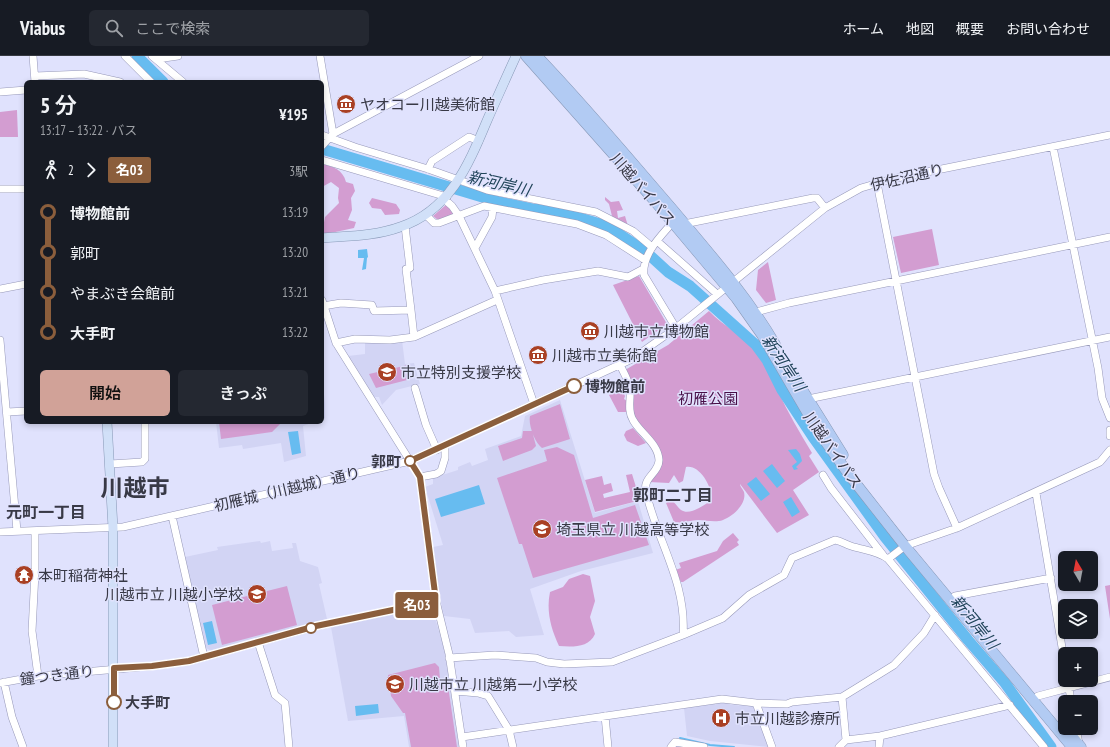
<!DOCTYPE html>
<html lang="ja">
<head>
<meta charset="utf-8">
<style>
  :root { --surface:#171b24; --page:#242831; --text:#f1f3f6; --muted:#9ea1a6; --line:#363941; --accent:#d1a298 }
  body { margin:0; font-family:"PT Sans Narrow","Noto Sans JP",sans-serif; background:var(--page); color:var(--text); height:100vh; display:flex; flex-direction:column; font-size:15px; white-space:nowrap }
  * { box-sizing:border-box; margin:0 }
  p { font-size:13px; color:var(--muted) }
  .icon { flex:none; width:22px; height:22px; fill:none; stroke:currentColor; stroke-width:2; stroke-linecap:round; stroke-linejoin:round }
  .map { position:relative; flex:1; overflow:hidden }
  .details { position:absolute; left:24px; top:24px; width:300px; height:344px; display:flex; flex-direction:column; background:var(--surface); border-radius:6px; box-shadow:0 2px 6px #0003 }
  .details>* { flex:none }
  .badge { padding:0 8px; border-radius:3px; font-size:14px; line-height:26px }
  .needle { width:26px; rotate:350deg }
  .controls { position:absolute; left:1058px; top:495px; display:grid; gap:8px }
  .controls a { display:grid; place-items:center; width:40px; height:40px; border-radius:6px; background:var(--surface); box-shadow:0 2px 6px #0003; font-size:20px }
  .map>.badge { position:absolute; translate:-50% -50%; box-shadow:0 0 0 2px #fff }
  .legs { display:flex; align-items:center; gap:6px; height:44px; padding:0 16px; font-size:13px }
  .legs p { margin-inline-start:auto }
  .head { display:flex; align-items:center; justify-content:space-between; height:68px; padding:0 16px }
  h1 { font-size:22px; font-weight:600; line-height:30px }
  .cta { display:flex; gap:8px; margin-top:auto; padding:8px 16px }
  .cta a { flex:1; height:46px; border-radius:6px; background:var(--accent); color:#111; font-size:16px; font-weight:600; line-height:46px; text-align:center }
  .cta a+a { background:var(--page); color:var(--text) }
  ul { padding:0 16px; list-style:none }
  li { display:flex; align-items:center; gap:14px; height:40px; font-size:15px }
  li i { display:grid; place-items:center; width:6px; height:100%; margin:0 5px; background:currentColor }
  li i::after { content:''; width:10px; height:10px; margin:-5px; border:3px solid; border-radius:50%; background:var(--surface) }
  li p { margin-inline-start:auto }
  li:first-child i { background:linear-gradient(#0000 50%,currentColor 0) }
  li:last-child i { background:linear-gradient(currentColor 50%,#0000 0) }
  header { display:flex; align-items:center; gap:24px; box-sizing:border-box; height:56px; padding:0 20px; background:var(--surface); border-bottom:1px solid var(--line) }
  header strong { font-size:19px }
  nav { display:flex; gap:22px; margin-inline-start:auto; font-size:14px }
  .search { width:280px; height:36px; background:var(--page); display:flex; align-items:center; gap:10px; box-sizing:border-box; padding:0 14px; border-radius:6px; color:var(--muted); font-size:15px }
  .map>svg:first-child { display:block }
  .built { fill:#d2d4f4 }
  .green { fill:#d39dd1 }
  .water { fill:#67bcf0 }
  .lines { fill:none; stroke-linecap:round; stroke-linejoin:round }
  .stream { stroke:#67bcf0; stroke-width:2 }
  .river { stroke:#67bcf0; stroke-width:11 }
  .minor-casing { stroke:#9799b9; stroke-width:8 }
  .major-casing { stroke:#8798b6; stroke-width:10 }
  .highway-casing { stroke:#8798b6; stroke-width:11 }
  .minor { stroke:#fff; stroke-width:7 }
  .major { stroke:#d1e0f8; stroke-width:9 }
  .highway { stroke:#b2cbf3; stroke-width:10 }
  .line-1-casing { stroke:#fff; stroke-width:9 }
  .line-1 { stroke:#8b5e3c; stroke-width:6 }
  .stop-1-dot { fill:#fff; stroke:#8b5e3c; stroke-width:2 }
  .labels { text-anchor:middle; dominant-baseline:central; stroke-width:3; stroke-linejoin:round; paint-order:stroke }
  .poi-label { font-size:15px; fill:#383946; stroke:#e0e2fd; text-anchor:start }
  .street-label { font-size:15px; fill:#383946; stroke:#e0e2fd }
  .stop-label { font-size:15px; font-weight:bold; fill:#383946; stroke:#e0e2fd; text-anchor:start }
  .park-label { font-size:15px; fill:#480f48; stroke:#e0e2fd }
  .water-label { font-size:16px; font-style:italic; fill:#20445a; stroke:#e0e2fd }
  .neighbourhood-label { font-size:16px; font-weight:bold; fill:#383946; stroke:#e0e2fd }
  .town-label { font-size:23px; font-weight:bold; fill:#383946; stroke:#e0e2fd }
</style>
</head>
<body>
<header>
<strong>Viabus</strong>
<div class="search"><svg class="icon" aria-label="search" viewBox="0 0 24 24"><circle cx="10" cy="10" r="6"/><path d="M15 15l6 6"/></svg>ここで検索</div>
<nav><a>ホーム</a><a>地図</a><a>概要</a><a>お問い合わせ</a></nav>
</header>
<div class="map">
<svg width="1110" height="691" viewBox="0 0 1110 691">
  <rect width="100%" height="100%" fill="#e0e2fd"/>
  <!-- built -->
  <path class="built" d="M 402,284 L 405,308 L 414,307 L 420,328 L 396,334 L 382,349 L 379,341 L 374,341 L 348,300 L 365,298 L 365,286 Z
    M 322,317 L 325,348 L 325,362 L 322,364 Z
    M 560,344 L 595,457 L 638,445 L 653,497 L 581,515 L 530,533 L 544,579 L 516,581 L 509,575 L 475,577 L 470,563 L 444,560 L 438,533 L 433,491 L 443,489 L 425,431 L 433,428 L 433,422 L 458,414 L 458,411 L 470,406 L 472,410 L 488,404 L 485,393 L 521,380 L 525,360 Z
    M 216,366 L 314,366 L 303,370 L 306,400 L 284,406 L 281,387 L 243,393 L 242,389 L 219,392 Z
    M 260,485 L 261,487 L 270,485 L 272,495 L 293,492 L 292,487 L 296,487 L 300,505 L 318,511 L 322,527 L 319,528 L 327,563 L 211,595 L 203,590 L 185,501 L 218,494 L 217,491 Z
    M 431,549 L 445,595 L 459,691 L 409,691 L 404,660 L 348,665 L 331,571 Z
    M 728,646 L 731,649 L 754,650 L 769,691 L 710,685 L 687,680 L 684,652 Z"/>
  <!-- green -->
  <path class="green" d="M 17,54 L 18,81 L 0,81 L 0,56 Z
    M 322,108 C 333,110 343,114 346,126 L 353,128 L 355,135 L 351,142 L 352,154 L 348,164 L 356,166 L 354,172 L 326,178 L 322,177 L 325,161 L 339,147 L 338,142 L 339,132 L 331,126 L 322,131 Z
    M 605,141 L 611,146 L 619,145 L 623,154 L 617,155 L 618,162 L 625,160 L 628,170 L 612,160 L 609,148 L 605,144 Z
    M 372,142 L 396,148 L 400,154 L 399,158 L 385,159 L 381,153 L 372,152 L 369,147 Z
    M 447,148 L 454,158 L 438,164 L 433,160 Z
    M 932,173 L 939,209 L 901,217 L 893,181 Z
    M 768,206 L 776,244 L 766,247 L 756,234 L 758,214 Z
    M 639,220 L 667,268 L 642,286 L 613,229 Z
    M 709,255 C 724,271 745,280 759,297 C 768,308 771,323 778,335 C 788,357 800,377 812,397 L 809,400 L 819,416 L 793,434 L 809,459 L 777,477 L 740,428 C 740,431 743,433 744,436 C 747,448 733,460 723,464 C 715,467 706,464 698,464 C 690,464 682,468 674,466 L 666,447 L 671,444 C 676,447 677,451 681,454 C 690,460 703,449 711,445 C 714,433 700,408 686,411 L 683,425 L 679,427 L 674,419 L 669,427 L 649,426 L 661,403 L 635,362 L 633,356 L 633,331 L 625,314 L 668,289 Z
    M 408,309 L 411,323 L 376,332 L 369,318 Z
    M 621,332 L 625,340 L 624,343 L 627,345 L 627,356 L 618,356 L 609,339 Z
    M 560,348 L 570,383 L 542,392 C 535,387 528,369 530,360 Z
    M 219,366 L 282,366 L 272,376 L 221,383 Z
    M 633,372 L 646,387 L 638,390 L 627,385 L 624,379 L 626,375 Z
    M 523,375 L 532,375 L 536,390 L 532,394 L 503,405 L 498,390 L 522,382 Z
    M 557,391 L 574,399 L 593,462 L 635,449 L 649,489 L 533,522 L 522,488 L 519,488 L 497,422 L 547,405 L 544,394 Z
    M 632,418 L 636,431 L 635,435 L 642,434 L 645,443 L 595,456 L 585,424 L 602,420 L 604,429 L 611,427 L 613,435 L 603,438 L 604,442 L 630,436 L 626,419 Z
    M 733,477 L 739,484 L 737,486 L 739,489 L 683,526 L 681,526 L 675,514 L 681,512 L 679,507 L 717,495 L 723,485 Z
    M 583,518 L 590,520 L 595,545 L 590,561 L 595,578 C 589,592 572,591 559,590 C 551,573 546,555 550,536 L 563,531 L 569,523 Z
    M 1110,529 L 1110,563 L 1105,530 Z
    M 287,530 L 297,569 L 222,589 L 212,549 Z
    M 435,607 L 439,611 L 440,624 L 448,630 L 457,691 L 411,691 L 405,657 L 403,657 L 391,640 L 388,619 Z"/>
  <!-- water -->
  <path class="water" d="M 367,193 L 368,201 L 367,202 L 366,213 L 362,214 L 364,202 L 358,202 L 358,194 Z
    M 298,375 L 301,397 L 292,399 L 288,376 Z
    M 796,393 L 800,398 L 802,405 L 796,411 L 798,413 L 794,414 L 792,410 L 797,406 L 788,394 Z
    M 772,408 L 785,425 L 777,432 L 763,415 Z
    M 756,421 L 770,438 L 761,445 L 747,428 Z
    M 479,429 L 485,448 L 441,461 L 435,443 Z
    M 791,441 L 800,456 L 792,461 L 783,446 Z
    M 212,565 L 217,587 L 208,589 L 203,567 Z
    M 378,648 L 379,657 L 356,660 L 355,650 Z"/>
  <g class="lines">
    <!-- stream -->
    <path class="stream" d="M 680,682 L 710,689 L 734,691"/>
    <!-- river -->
    <path class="river" d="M 137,0 L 163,26
      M 322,93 L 499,146 L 532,153 L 556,155 L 607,170 L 645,195 L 668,216 L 690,230 L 756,289 L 767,304 L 782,334 L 813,381 L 885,481 L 968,584 L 1005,627 L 1051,691"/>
    <defs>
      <path id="minor" d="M 33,0 L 35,26
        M 125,0 L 151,26
        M 152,0 L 183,26
        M 320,0 L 333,78
        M 157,3 L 178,0
        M 35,20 L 84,18 L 120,26
        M 0,36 L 26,34
        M 322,79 L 355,91 L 428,113 L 487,134 L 596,156 L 633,175 L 652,191
        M 322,90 L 333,78 L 479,0
        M 1053,91 L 1098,312 L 1102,342 L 1110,362
        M 322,104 L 447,141
        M 428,113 L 432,105 L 469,81 L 479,85
        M 877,127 L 934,418 L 939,432 L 957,472
        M 0,133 L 26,133
        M 444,143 L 452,150 L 459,160 L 495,235 L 534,348
        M 426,159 L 434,167 L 439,167 L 484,150 L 577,168 L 606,179 L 645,204
        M 673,166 C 660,181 642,198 644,219 L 676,272
        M 684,168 L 813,142 L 817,142 L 825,152
        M 657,185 L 717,238
        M 475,192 L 492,161 L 493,152
        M 0,233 L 26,228
        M 495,235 L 543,224 L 598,215 L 628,221 L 643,213
        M 322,244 L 336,287 L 420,421 L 436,545 L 449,598 L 463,691
        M 323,250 L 341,247 L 372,249 L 374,255 L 411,254 L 406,213 L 410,212 L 405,170
        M 411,254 L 414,281
        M 756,256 L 789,247 L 1110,181
        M 0,284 L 17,475
        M 336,287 L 355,283 L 390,284 L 414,281 L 497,244
        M 415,332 L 426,369 L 437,394
        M 808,343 L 1110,281
        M 7,356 L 26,355
        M 1110,374 L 1110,380
        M 110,408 L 142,406 L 145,403 L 145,366
        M 823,419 L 831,432 L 883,499
        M 420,421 L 436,418 L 441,415 L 445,402 L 445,390
        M 1036,437 L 1065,609
        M 172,460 L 204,601
        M 35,475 L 35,517 L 32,575 L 38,620
        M 0,476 L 123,471 L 410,405 L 632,303 L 676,272 L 825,152 L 861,132 L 892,123 L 1110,79
        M 888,503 L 905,490 L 957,472 L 1100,406 L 1110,394
        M 955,540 L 1051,522
        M 683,579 L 723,562 L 749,539 L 784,519 L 792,502 L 835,484 C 841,485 845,488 851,490 C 863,494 878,495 888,503 L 1044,691
        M 258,586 L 275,639 L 285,647 L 289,691
        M 449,602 L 495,599 L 536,602 L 547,606 L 564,608 L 612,606 L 683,579 C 687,527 657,485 646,436 C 642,422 659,417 659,404 C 658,387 640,377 633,364 C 627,354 631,344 630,334 C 629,325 624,317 620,309
        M 1068,624 L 1071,646
        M 4,626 L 12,661 L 23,691
        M 0,627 L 38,620 L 152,610 L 189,605 L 317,570 L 436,545
        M 455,635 L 478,637 L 488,640 L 509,674 L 513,691
        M 1038,640 L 1110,621
        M 756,647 L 787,648 L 792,646 L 842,641
        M 605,660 L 608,691
        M 1076,672 L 1079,688
        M 462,681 L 722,643 L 756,647 L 772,691
        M 846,684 L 842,641 L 894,609 L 924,577 L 935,559
        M 671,691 L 675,686 L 704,691
        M 839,691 L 846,684 L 880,680 L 1010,649
        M 879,691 L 880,680"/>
      <path id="major" d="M 322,182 C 348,180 376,180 400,171 C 449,155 468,110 486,67 C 496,44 506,22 516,0
        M 107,366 L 113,472 L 113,691"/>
      <path id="highway" d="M 526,0 L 652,142 L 736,242 L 762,279 L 818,375 L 850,420 L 905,490 L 1072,691
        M 537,0 C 585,50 629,103 674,155 C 710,198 747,240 775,288
        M 795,322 L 843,399
        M 1065,672 L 1081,691"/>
    </defs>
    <!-- minor casing -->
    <use href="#minor" class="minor-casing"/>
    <!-- major casing -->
    <use href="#major" class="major-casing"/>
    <!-- highway casing -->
    <use href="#highway" class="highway-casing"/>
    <!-- minor -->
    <use href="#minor" class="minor"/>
    <!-- major -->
    <use href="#major" class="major"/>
    <!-- highway -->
    <use href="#highway" class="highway"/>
  </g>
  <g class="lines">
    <defs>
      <path id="line-1" d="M 114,646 L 114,612 L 152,610 L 189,605 L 316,570 L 436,545 L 420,421 L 410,405 L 574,330"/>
    </defs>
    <!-- line-1 casing -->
    <use href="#line-1" class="line-1-casing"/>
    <!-- line-1 -->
    <use href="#line-1" class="line-1"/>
  </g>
  <!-- icons -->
  <defs>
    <symbol id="museum-disc" viewBox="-11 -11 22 22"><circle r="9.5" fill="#a94024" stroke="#e0e2fd"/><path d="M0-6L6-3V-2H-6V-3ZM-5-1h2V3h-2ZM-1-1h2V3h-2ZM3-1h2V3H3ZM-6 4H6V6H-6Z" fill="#fff"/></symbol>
    <symbol id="school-disc" viewBox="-11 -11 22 22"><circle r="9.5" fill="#a94024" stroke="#e0e2fd"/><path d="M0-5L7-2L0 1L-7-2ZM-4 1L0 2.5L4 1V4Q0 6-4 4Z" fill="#fff"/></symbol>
    <symbol id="temple-disc" viewBox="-11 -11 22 22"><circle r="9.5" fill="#a94024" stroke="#e0e2fd"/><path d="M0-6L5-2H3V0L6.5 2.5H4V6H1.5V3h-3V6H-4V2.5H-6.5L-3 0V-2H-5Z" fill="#fff"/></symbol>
    <symbol id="hospital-disc" viewBox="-11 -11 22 22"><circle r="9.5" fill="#a94024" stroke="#e0e2fd"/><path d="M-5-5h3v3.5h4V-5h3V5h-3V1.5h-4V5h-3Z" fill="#fff"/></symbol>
  </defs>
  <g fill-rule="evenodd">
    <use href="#museum-disc" x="335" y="37" width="22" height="22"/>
    <use href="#museum-disc" x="579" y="264" width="22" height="22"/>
    <use href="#museum-disc" x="527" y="288" width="22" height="22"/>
    <use href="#school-disc" x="376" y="305" width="22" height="22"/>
    <use href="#school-disc" x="531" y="462" width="22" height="22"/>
    <use href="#temple-disc" x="13" y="508" width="22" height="22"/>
    <use href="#school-disc" x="246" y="527" width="22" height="22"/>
    <use href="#school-disc" x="384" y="617" width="22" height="22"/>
    <use href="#hospital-disc" x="710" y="651" width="22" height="22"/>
  </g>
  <!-- markers -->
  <g class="stop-1-dot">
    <circle cx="574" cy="330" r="7"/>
    <circle cx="410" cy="405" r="5"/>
    <circle cx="311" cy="572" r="5"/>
    <circle cx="114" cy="646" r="7"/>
  </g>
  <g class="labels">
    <!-- poi labels -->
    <g class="poi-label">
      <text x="360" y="48">ヤオコー川越美術館</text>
      <text x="604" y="275">川越市立博物館</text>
      <text x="552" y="299">川越市立美術館</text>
      <text x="401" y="316">市立特別支援学校</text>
      <text x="556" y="473">埼玉県立 川越高等学校</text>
      <text x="38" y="519">本町稲荷神社</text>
      <text x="243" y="538" text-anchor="end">川越市立 川越小学校</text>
      <text x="409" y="628">川越市立 川越第一小学校</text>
      <text x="735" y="662">市立川越診療所</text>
    </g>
    <!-- street labels -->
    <g class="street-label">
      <text transform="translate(907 121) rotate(-13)">伊佐沼通り</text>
      <text transform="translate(643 133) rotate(49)">川越バイパス</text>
      <text transform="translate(833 394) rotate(55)">川越バイパス</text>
      <text transform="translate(287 433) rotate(-13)">初雁城（川越城）通り</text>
      <text transform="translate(57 619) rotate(-7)">鐘つき通り</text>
    </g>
    <!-- stop labels -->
    <g class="stop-label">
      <text x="585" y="330">博物館前</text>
      <text x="401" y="405" text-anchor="end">郭町</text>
      <text x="125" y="646">大手町</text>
    </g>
    <!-- park labels -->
    <g class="park-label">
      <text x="708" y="342">初雁公園</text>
    </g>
    <!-- water labels -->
    <g class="water-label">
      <text transform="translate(499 127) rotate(13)">新河岸川</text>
      <text transform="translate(784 307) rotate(56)">新河岸川</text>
      <text transform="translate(975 566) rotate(51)">新河岸川</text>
    </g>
    <!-- neighbourhood labels -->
    <g class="neighbourhood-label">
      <text x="673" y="439">郭町二丁目</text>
      <text x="46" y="456">元町一丁目</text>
    </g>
    <!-- town labels -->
    <g class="town-label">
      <text x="135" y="431">川越市</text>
    </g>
  </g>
</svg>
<div class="controls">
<a><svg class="needle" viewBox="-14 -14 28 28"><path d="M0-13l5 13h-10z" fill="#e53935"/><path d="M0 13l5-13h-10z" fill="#9ea1a6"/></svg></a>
<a><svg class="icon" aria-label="layers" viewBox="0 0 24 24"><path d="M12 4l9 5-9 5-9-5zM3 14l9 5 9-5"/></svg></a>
<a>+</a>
<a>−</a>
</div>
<b class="badge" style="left:417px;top:549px;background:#8b5e3c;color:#fff">名03</b>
<section class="details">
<div class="head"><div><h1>5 分</h1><p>13:17 – 13:22 · バス</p></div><b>¥195</b></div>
<div class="legs"><svg class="icon" aria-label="walk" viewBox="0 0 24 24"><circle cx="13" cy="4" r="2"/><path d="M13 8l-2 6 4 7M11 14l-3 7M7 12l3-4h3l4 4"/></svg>2<svg class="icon" aria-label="forward" viewBox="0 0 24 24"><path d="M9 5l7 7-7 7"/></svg><b class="badge" style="background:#8b5e3c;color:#fff">名03</b><p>3駅</p></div>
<ul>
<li><i style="color:#8b5e3c"></i><b>博物館前</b><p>13:19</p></li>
<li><i style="color:#8b5e3c"></i><span>郭町</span><p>13:20</p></li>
<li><i style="color:#8b5e3c"></i><span>やまぶき会館前</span><p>13:21</p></li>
<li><i style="color:#8b5e3c"></i><b>大手町</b><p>13:22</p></li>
</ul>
<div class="cta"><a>開始</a><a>きっぷ</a></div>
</section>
</div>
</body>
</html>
